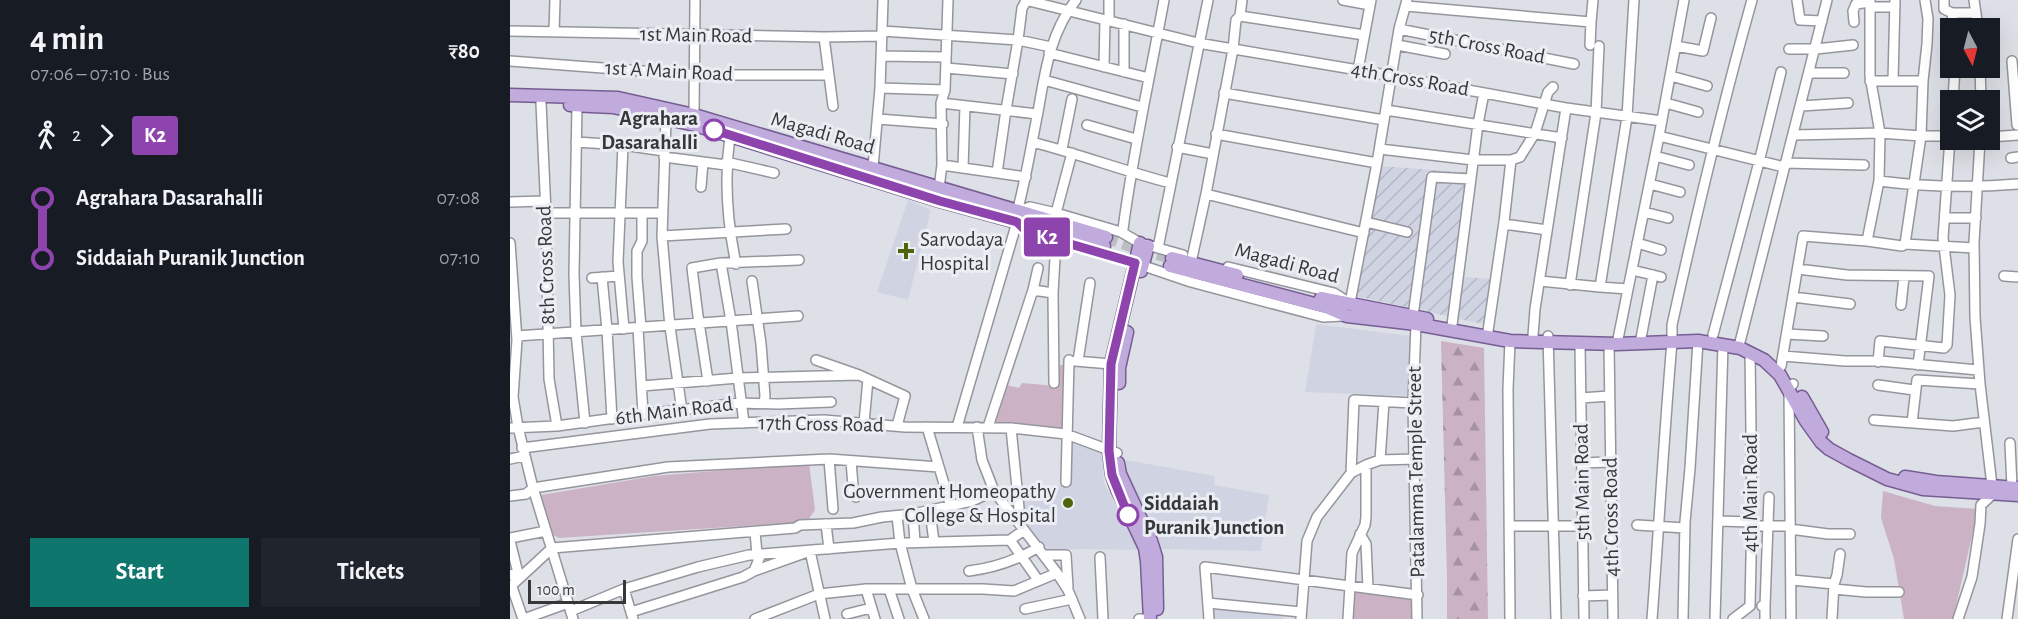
<!DOCTYPE html>
<html lang="en">
<head>
<meta charset="utf-8">
<style>
  :root { --surface:#171b24; --page:#20242c; --text:#f1f3f6; --muted:#9ea1a6; --accent:#0f766e }
  body { margin:0; font-family:"Alegreya Sans",sans-serif; background:var(--page); color:var(--text); height:100vh; display:flex; flex-direction:column; font-size:22px; white-space:nowrap }
  * { box-sizing:border-box; margin:0 }
  p { font-size:20px; color:var(--muted) }
  .icon { flex:none; width:33px; height:33px; fill:none; stroke:currentColor; stroke-width:2; stroke-linecap:round; stroke-linejoin:round }
  .map { position:relative; flex:1; overflow:hidden }
  .sheet { display:flex; flex-direction:column; background:var(--surface); width:510px }
  .sheet>* { flex:none }
  .badge { padding:0 12px; border-radius:4px; font-size:21px; line-height:39px }
  .needle { width:39px; rotate:173deg }
  .fabs { position:absolute; left:1430px; top:18px; display:grid; gap:12px }
  .fabs a { display:grid; place-items:center; width:60px; height:60px; border-radius:0px; background:var(--surface); box-shadow:0 6px 24px #0002; font-size:30px }
  .scale { position:absolute; left:18px; bottom:15px; width:98px; box-sizing:border-box; padding-left:6px; border:3px solid #363739; border-top:0; font-size:16px; line-height:21px; white-space:nowrap; color:#363739; -webkit-text-stroke:4px #ebedf4; paint-order:stroke }
  .map>.badge { position:absolute; translate:-50% -50%; box-shadow:0 0 0 3px #fff }
  .legs { display:flex; align-items:center; gap:9px; height:66px; padding:0 30px; font-size:20px }
  .legs p { margin-inline-start:auto }
  .overview { display:flex; align-items:center; justify-content:space-between; height:102px; padding:0 30px }
  h1 { font-size:33px; font-weight:700; line-height:45px }
  .primary-button { display:flex; gap:12px; margin-top:auto; padding:12px 30px }
  .primary-button a { flex:1; height:69px; border-radius:0px; background:var(--accent); color:#fff; font-size:24px; font-weight:700; line-height:69px; text-align:center }
  .primary-button a+a { background:var(--page); color:var(--text) }
  ul { padding:0 30px; list-style:none }
  li { display:flex; align-items:center; gap:21px; height:60px; font-size:22px }
  li i { display:grid; place-items:center; width:9px; height:100%; margin:0 8px; background:currentColor }
  li i::after { content:''; width:15px; height:15px; margin:-8px; border:4px solid; border-radius:50%; background:var(--surface) }
  li p { margin-inline-start:auto }
  li:first-child i { background:linear-gradient(#0000 50%,currentColor 0) }
  li:last-child i { background:linear-gradient(currentColor 50%,#0000 0) }
  main { display:flex; flex:1; min-height:0 }
  .map>svg:first-child { display:block }
  .built { fill:#d0d4e2 }
  .industrial { fill:url(#industrial-furrows) }
  .green { fill:#cbb3c5 }
  .forest { fill:url(#forest-firs) }
  .lines { fill:none; stroke-linecap:round; stroke-linejoin:round }
  .major-tunnel { stroke:#bcbec4; stroke-width:12; stroke-dasharray:12 6; stroke-linecap:butt }
  .minor-casing { stroke:#95969d; stroke-width:12 }
  .major-casing { stroke:#765e93; stroke-width:15 }
  .minor { stroke:#fff; stroke-width:9 }
  .major { stroke:#c1abdc; stroke-width:12 }
  .line-1-casing { stroke:#fff; stroke-width:14 }
  .line-1 { stroke:#8e44ad; stroke-width:9 }
  .stop-1-dot { fill:#fff; stroke:#8e44ad; stroke-width:3 }
  .poi-dot { fill:#4f630d; stroke:#ebedf4; stroke-width:2 }
  .labels { text-anchor:middle; dominant-baseline:central; stroke-width:6; stroke-linejoin:round; paint-order:stroke }
  .street-label { font-size:21px; fill:#363739; stroke:#ebedf4 }
  .stop-label { font-size:21px; font-weight:bold; fill:#363739; stroke:#ebedf4; text-anchor:end }
  .poi-label { font-size:21px; fill:#363739; stroke:#ebedf4; text-anchor:start }
</style>
</head>
<body>
<main>
<section class="sheet">
<div class="overview"><div><h1>4 min</h1><p>07:06 – 07:10 · Bus</p></div><b>₹80</b></div>
<div class="legs"><svg class="icon" aria-label="walk" viewBox="0 0 24 24"><circle cx="13" cy="4" r="2"/><path d="M13 8l-2 6 4 7M11 14l-3 7M7 12l3-4h3l4 4"/></svg>2<svg class="icon" aria-label="forward" viewBox="0 0 24 24"><path d="M9 5l7 7-7 7"/></svg><b class="badge" style="background:#8e44ad;color:#fff">K2</b></div>
<ul>
<li><i style="color:#8e44ad"></i><b>Agrahara Dasarahalli</b><p>07:08</p></li>
<li><i style="color:#8e44ad"></i><b>Siddaiah Puranik Junction</b><p>07:10</p></li>
</ul>
<div class="primary-button"><a>Start</a><a>Tickets</a></div>
</section>
<div class="map">
<svg width="1508" height="619" viewBox="0 0 1508 619">
  <defs>
    <pattern id="industrial-furrows" width="10" height="10" patternUnits="userSpaceOnUse" patternTransform="scale(1.5)"><rect width="10" height="10" fill="#d0d4e2"/><path d="M-1 1l2-2M0 10L10 0M9 11l2-2" fill="none" stroke="#b3b7c3"/></pattern>
    <pattern id="forest-firs" width="22" height="20" patternUnits="userSpaceOnUse" patternTransform="scale(1.5)"><rect width="22" height="20" fill="#cbb3c5"/><path d="M5 1l3.5 6h-7zM16 11l3.5 6h-7z" fill="#a692a1"/></pattern>
  </defs>
  <rect width="100%" height="100%" fill="#dee0e7"/>
  <!-- built -->
  <path class="built" d="M 398,200 L 421,210 L 398,300 L 367,292 Z
    M 806,324 L 901,336 L 899,396 L 795,392 Z
    M 561,441 L 592,450 L 594,483 L 629,550 L 572,549 L 537,550 L 513,519 L 511,487 L 561,485 Z
    M 616,460 L 705,476 L 704,485 L 759,495 L 751,551 L 651,549 L 616,474 Z
    M 703,606 L 774,612 L 773,619 L 704,619 Z"/>
  <!-- industrial -->
  <path class="industrial" d="M 871,166 L 964,173 L 952,277 L 984,279 L 977,325 L 846,296 Z"/>
  <!-- green -->
  <path class="green" d="M 548,365 L 554,365 L 553,429 L 482,423 L 496,385 L 509,388 L 512,383 L 547,386 Z
    M 299,463 L 305,510 L 297,522 L 49,538 L 41,534 L 29,499 L 31,495 L 144,476 Z
    M 1373,491 L 1425,506 L 1468,509 L 1443,619 L 1394,619 L 1384,559 L 1371,518 Z
    M 843,590 L 901,600 L 901,619 L 842,619 Z"/>
  <!-- forest -->
  <path class="forest" d="M 931,341 L 974,348 L 978,619 L 937,619 L 937,578 Z"/>
  <g class="lines">
    <!-- major-tunnel -->
    <path class="major-tunnel" d="M 596,237 L 629,249 L 662,258"/>
    <defs>
      <path id="minor" d="M 515,0 L 688,43 L 848,70 L 1056,108 L 1152,121
        M 599,0 L 599,21
        M 833,0 L 860,5
        M 1174,0 L 1149,136 L 1274,167
        M 1287,0 L 1290,20 L 1312,21
        M 1385,0 L 1383,81 L 1413,81
        M 1434,0 L 1434,9 L 1442,13 L 1444,28
        M 1464,0 L 1468,28
        M 896,6 L 1081,22 L 1083,0
        M 1360,7 L 1385,7
        M 1442,13 L 1466,13
        M 730,16 L 854,35
        M 1344,22 L 1343,11 L 1346,4 L 1360,2
        M 889,29 L 1064,64
        M 0,31 L 314,37 L 372,36
        M 372,31 L 508,40 L 512,8 L 517,0
        M 44,32 L 45,0
        M 314,37 L 323,106
        M 887,45 L 935,54
        M 1080,45 L 1081,22
        M 1166,46 L 1193,51 L 1201,18
        M 1279,49 L 1306,49 L 1343,45
        M 539,53 L 639,78
        M 371,56 L 436,57
        M 0,61 L 185,75 L 319,75
        M 1502,61 L 1507,125
        M 594,67 L 595,20
        M 436,68 L 503,74
        M 1470,68 L 1471,100
        M 848,70 L 861,0
        M 614,72 L 614,24
        M 1299,73 L 1334,73
        M 1161,76 L 1197,86
        M 534,80 L 632,107
        M 1360,81 L 1383,81
        M 370,88 L 435,90
        M 714,93 L 874,120
        M 1443,100 L 1445,68
        M 31,103 L 36,213 L 39,379 L 47,426
        M 431,103 L 527,114
        M 1156,103 L 1188,112
        M 67,106 L 64,274 L 66,333 L 75,423
        M 1291,106 L 1338,103
        M 876,110 L 1052,138
        M 184,115 L 185,0
        M 156,118 L 152,236 L 160,327 L 172,411
        M 368,119 L 433,124
        M 577,125 L 626,139
        M 706,134 L 867,163
        M 1284,135 L 1370,133 L 1411,136 L 1440,136
        M 220,136 C 214,179 217,221 226,264
        M 1479,137 L 1508,135
        M 66,142 L 113,145 L 154,151
        M 522,142 C 569,154 614,171 660,183
        M 113,145 L 108,262 L 114,329
        M 667,147 L 703,154
        M 552,149 L 562,99
        M 870,149 L 963,160 L 1001,160 L 994,222 L 978,331
        M 1145,156 L 1179,165
        M 154,157 L 216,165
        M 1501,158 L 1508,157
        M 1001,160 L 1010,157 L 1025,133 L 1038,92 L 1043,87
        M 216,162 L 264,173
        M 1275,163 L 1354,165
        M 432,165 L 516,177
        M 453,168 L 455,106
        M 487,173 L 496,110 L 508,40 L 541,47
        M 361,174 L 363,167 L 370,88 L 373,0
        M 1369,181 C 1416,187 1461,188 1508,184
        M 1140,184 L 1170,192
        M 191,187 L 193,162
        M 429,188 L 432,165 L 431,103 L 435,90 L 438,0
        M 696,194 L 854,233
        M 0,202 L 34,201
        M 509,211 L 520,207 L 546,213 L 611,232 L 630,243 L 673,255
        M 507,212 C 516,179 521,146 528,112 C 535,72 540,33 566,0
        M 1134,212 L 1158,218
        M 36,213 L 151,213
        M 546,213 L 562,153
        M 1435,218 L 1466,218
        M 856,222 L 897,232
        M 994,224 L 1037,230
        M 611,232 L 613,229 C 623,152 640,77 654,0
        M 152,236 L 276,229
        M 1357,241 L 1392,246 L 1395,244 L 1411,136 L 1413,81 L 1417,44 L 1418,19 L 1415,0
        M 0,243 L 7,340 L 3,397 L 8,427 L 23,488 L 63,619
        M 1127,243 L 1151,250
        M 1395,244 L 1464,248
        M 648,248 L 698,0
        M 682,258 L 696,194 L 723,49 L 726,20 L 730,16 L 732,0
        M 211,263 L 221,321 L 234,423
        M 718,267 L 824,293 L 840,303 L 867,163 L 889,29 L 897,0
        M 1288,269 L 1337,275 L 1419,276 L 1408,365
        M 1122,270 L 1151,277
        M 1494,276 L 1508,277
        M 92,277 L 97,330 L 102,419
        M 82,278 L 109,276
        M 242,281 L 251,344 L 255,396 L 254,403
        M 1030,281 L 1090,287
        M 1060,285 L 1086,113 L 1089,46
        M 1118,289 L 1149,136
        M 523,290 L 528,268
        M 543,293 L 544,383
        M 1283,297 L 1340,304
        M 1391,305 L 1394,277
        M 903,316 L 922,177 L 961,179
        M 906,324 L 903,403 L 907,619
        M 942,325 L 968,124 L 974,93
        M 128,328 L 133,414
        M 131,328 L 127,277 L 127,251 L 132,241 L 132,213
        M 1277,334 L 1313,336
        M 1162,335 L 1162,325 C 1186,216 1212,107 1242,0
        M 1203,335 L 1249,162 L 1271,72
        M 7,336 L 288,316
        M 1023,336 L 1025,309 L 1056,108
        M 1038,336 L 1046,619
        M 1131,338 L 1143,275
        M 1108,339 L 1118,289 L 1090,287 L 1117,117 L 1124,0
        M 1000,341 L 998,389 L 1000,619
        M 1230,342 L 1317,0
        M 1070,344 L 1074,619
        M 1099,344 L 1103,619
        M 1240,352 L 1242,511 L 1240,606
        M 1273,356 L 1335,361 L 1370,361 L 1468,370
        M 306,360 L 349,375 L 395,396 L 387,426
        M 565,361 L 601,364
        M 568,361 L 580,283
        M 1368,362 L 1370,341 L 1434,348 L 1437,345 L 1440,295 L 1433,238 L 1440,138
        M 1271,366 L 1293,236 L 1357,241 L 1369,181 L 1370,133 L 1360,76 L 1360,0
        M 198,381 L 188,316 L 182,268 L 211,263 L 289,260
        M 1368,385 L 1404,390
        M 132,386 L 228,378 L 349,375
        M 1071,398 L 1099,396
        M 1364,420 L 1443,426 L 1474,422
        M 354,423 L 358,379
        M 1402,423 L 1407,380 L 1470,384
        M 417,427 L 441,507
        M 447,427 L 507,222 L 516,231 L 625,263 L 681,282 L 813,317 L 833,316
        M 467,427 L 472,460 L 484,491 L 547,573 L 558,590 L 570,619
        M 478,427 L 523,290 L 543,293 L 546,240
        M 0,428 L 47,426 L 127,415 L 230,403 L 268,404 L 321,402
        M 501,428 L 509,508 L 506,518
        M 1500,443 L 1502,487
        M 12,448 L 200,424 L 314,420 L 395,427 L 501,428 L 556,434 L 607,453
        M 0,459 L 14,456
        M 319,459 L 323,509
        M 870,460 L 874,402
        M 341,461 L 343,486 L 341,492 L 346,497
        M 1071,463 L 1100,462
        M 841,473 L 844,400 L 903,403
        M 556,482 L 559,360
        M 0,496 L 16,494 L 23,488 L 158,467 L 319,459 L 429,467
        M 420,511 L 424,542
        M 403,514 L 405,542
        M 1209,521 L 1242,522
        M 316,524 L 319,549
        M 1127,525 L 1175,528
        M 1001,526 L 1073,526
        M 1242,526 L 1280,526
        M 1280,529 L 1318,534 L 1340,534
        M 245,532 L 247,554
        M 850,534 L 856,544 L 858,588
        M 0,538 L 36,531
        M 500,540 L 528,580
        M 0,541 L 8,573 L 0,575
        M 535,555 L 556,555 L 558,587
        M 590,557 L 593,619
        M 244,571 L 300,551 L 315,619
        M 459,571 C 484,568 507,560 529,547
        M 1282,580 L 1324,584 L 1322,619
        M 1324,584 L 1327,575 L 1330,554
        M 0,587 L 42,548 L 285,528 L 290,525 L 343,523 L 372,517 L 403,514 L 462,501 L 484,491
        M 2,587 L 13,619
        M 114,589 L 123,619
        M 356,589 L 365,619
        M 379,589 L 389,619
        M 1324,589 L 1356,592 L 1389,592
        M 1073,596 L 1102,595
        M 698,603 L 791,612
        M 1252,606 L 1255,606 L 1255,619
        M 1255,606 L 1259,497
        M 515,609 L 562,599
        M 61,611 L 114,589 L 188,567 L 239,555 L 390,543 L 500,540 L 514,530
        M 121,612 L 233,577 L 244,571 L 251,554
        M 337,614 L 361,608
        M 14,619 L 58,603
        M 245,619 L 309,594 L 356,589 L 402,589 L 390,543 L 387,516
        M 414,619 L 402,589 L 473,589 L 504,591 L 547,573
        M 629,619 L 640,619
        M 699,619 L 695,567 L 908,595
        M 791,619 L 797,541 L 807,517 L 841,473 L 856,465 L 870,460 L 905,459
        M 838,619 L 842,553 L 855,525 L 856,517 L 856,465
        M 1142,619 C 1149,527 1154,434 1162,342
        M 1173,619 L 1175,522 L 1180,468 L 1188,341
        M 1205,619 L 1213,344
        M 1223,619 L 1240,606
        M 1281,619 L 1279,389 L 1283,384
        M 1448,619 L 1462,577 L 1470,524 L 1471,505 L 1483,494 L 1470,384 L 1465,317 L 1464,242 L 1470,140
        M 1497,619 L 1508,539"/>
      <path id="major" d="M 0,95 L 108,98 L 184,115 L 596,237
        M 60,105 L 103,107 L 185,125 L 430,201 L 594,246
        M 630,243 L 601,364 L 599,451 L 602,475 L 607,489 L 635,548 L 637,561 L 640,619
        M 662,258 L 727,275
        M 660,266 L 816,307 L 837,316 L 906,324 L 1000,341 L 1107,344 L 1188,341 L 1230,348 L 1254,360 L 1270,375 L 1296,421 L 1311,442 L 1319,449 L 1339,460 L 1377,479 L 1413,489 L 1508,495
        M 631,271 L 638,246
        M 811,298 L 917,319
        M 609,383 L 609,368 L 617,332
        M 1292,397 L 1312,432
        M 608,463 L 610,474 L 641,541 L 646,557 L 647,609
        M 1395,477 L 1426,482 L 1508,488"/>
    </defs>
    <!-- minor casing -->
    <use href="#minor" class="minor-casing"/>
    <!-- major casing -->
    <use href="#major" class="major-casing"/>
    <!-- minor -->
    <use href="#minor" class="minor"/>
    <!-- major -->
    <use href="#major" class="major"/>
  </g>
  <g class="lines">
    <defs>
      <path id="line-1" d="M 204,130 L 430,201 L 507,222 L 516,231 L 625,263 L 601,364 L 600,407 L 599,451 L 602,475 L 618,515"/>
    </defs>
    <!-- line-1 casing -->
    <use href="#line-1" class="line-1-casing"/>
    <!-- line-1 -->
    <use href="#line-1" class="line-1"/>
  </g>
  <!-- markers -->
  <g class="stop-1-dot">
    <circle cx="204" cy="130" r="10"/>
    <circle cx="618" cy="515" r="10"/>
  </g>
  <g class="poi-dot">
    <path d="M393 242h6v6h6v6h-6v6h-6v-6h-6v-6h6z"/>
    <circle cx="558" cy="503" r="6"/>
  </g>
  <g class="labels">
    <!-- street labels -->
    <g class="street-label">
      <text transform="translate(186 35) rotate(1)">1st Main Road</text>
      <text transform="translate(977 46) rotate(11)">5th Cross Road</text>
      <text transform="translate(159 71) rotate(3)">1st A Main Road</text>
      <text transform="translate(900 79) rotate(10)">4th Cross Road</text>
      <text transform="translate(313 133) rotate(16)">Magadi Road</text>
      <text transform="translate(777 263) rotate(15)">Magadi Road</text>
      <text transform="translate(36 265) rotate(-92)">8th Cross Road</text>
      <text transform="translate(164 411) rotate(-7)">6th Main Road</text>
      <text transform="translate(311 424) rotate(1)">17th Cross Road</text>
      <text transform="translate(906 472) rotate(-91)">Patalamma Temple Street</text>
      <text transform="translate(1072 482) rotate(-91)">5th Main Road</text>
      <text transform="translate(1240 493) rotate(-90)">4th Main Road</text>
      <text transform="translate(1101 517) rotate(-91)">4th Cross Road</text>
    </g>
    <!-- stop labels -->
    <g class="stop-label">
      <text x="188" y="118">Agrahara<tspan x="188" dy="24">Dasarahalli</tspan></text>
      <text x="634" y="503" text-anchor="start">Siddaiah<tspan x="634" dy="24">Puranik Junction</tspan></text>
    </g>
    <!-- poi labels -->
    <g class="poi-label">
      <text x="410" y="239">Sarvodaya<tspan x="410" dy="24">Hospital</tspan></text>
      <text x="546" y="491" text-anchor="end">Government Homeopathy<tspan x="546" dy="24">College &amp; Hospital</tspan></text>
    </g>
  </g>
</svg>
<div class="fabs">
<a><svg class="needle" viewBox="-14 -14 28 28"><path d="M0-13l5 13h-10z" fill="#e53935"/><path d="M0 13l5-13h-10z" fill="#9ea1a6"/></svg></a>
<a><svg class="icon" aria-label="layers" viewBox="0 0 24 24"><path d="M12 4l9 5-9 5-9-5zM3 14l9 5 9-5"/></svg></a>
</div>
<div class="scale">100 m</div>
<b class="badge" style="left:537px;top:237px;background:#8e44ad;color:#fff">K2</b>
</div>
</main>
</body>
</html>
